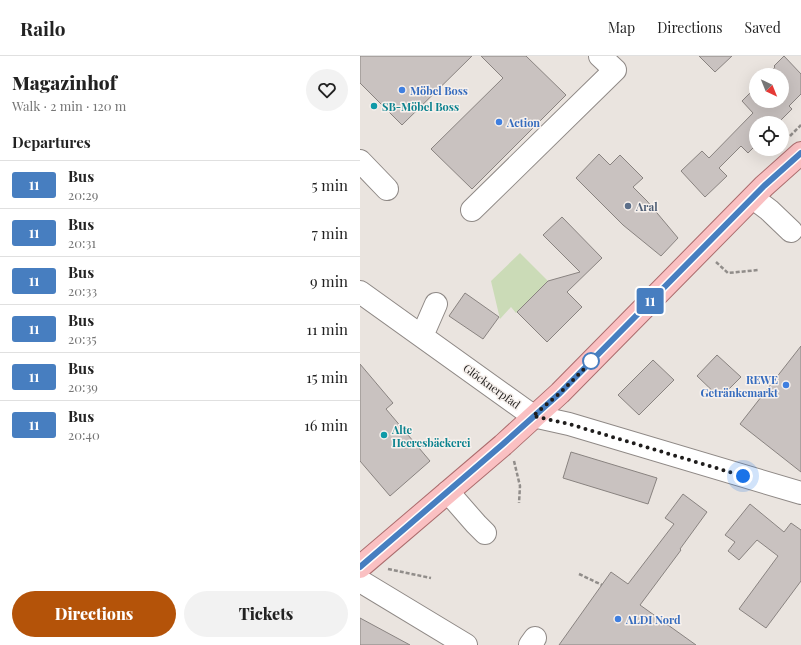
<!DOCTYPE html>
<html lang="en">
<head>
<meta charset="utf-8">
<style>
  :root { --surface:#fff; --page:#f2f2f2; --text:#222; --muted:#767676; --line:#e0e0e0; --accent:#b45309 }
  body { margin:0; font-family:"Playfair Display",serif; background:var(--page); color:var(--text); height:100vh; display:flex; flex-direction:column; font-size:15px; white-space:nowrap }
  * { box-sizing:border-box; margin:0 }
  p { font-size:13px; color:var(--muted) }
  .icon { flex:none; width:22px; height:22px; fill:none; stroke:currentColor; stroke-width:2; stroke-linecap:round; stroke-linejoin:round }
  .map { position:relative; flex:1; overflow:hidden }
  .sheet { display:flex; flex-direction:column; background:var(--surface); width:360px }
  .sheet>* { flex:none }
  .badge { padding:0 8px; border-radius:3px; font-size:14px; line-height:26px }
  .needle { width:26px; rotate:137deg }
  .controls { position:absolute; left:389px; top:12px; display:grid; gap:8px }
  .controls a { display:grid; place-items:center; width:40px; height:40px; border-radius:50%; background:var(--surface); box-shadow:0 4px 16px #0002; font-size:20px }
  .you { position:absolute; width:20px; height:20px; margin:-10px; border:3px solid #fff; border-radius:50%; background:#1a73e8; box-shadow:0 0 0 6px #1a73e833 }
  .map>.badge { position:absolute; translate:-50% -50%; box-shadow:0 0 0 2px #fff }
  h2 { padding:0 12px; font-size:15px; line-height:36px }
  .round { display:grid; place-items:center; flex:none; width:42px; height:42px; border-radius:21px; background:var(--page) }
  .overview { display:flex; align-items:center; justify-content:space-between; height:68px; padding:0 12px }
  h1 { font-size:19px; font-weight:800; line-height:30px }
  .primary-button { display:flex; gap:8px; margin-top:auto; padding:8px 12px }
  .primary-button a { flex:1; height:46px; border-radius:24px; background:var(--accent); color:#fff; font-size:16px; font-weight:800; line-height:46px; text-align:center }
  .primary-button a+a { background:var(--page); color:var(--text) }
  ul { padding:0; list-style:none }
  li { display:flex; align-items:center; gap:12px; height:48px; padding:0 12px; border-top:1px solid var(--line) }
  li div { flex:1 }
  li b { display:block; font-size:15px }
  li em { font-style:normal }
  li .badge { min-width:44px; font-weight:700; text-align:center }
  header { display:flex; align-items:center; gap:24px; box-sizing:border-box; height:56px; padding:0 20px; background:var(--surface); border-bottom:1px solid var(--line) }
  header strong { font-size:19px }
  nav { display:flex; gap:22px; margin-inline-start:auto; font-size:14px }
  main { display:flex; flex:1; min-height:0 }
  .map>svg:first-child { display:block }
  .green { fill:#cbdbb7 }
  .building { fill:#c9c2c0; stroke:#898380 }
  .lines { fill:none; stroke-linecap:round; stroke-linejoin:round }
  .minor-casing { stroke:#8f8986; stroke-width:24 }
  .major-casing { stroke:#ab6c6d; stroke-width:24 }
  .path { stroke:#918d8a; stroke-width:2.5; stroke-dasharray:4 2; stroke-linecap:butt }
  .minor { stroke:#fff; stroke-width:22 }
  .major { stroke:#fac0c2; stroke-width:22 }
  .line-casing { stroke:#fff; stroke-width:9 }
  .line { stroke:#477ec0; stroke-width:6 }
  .walk { stroke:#1f1d1c; stroke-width:4; stroke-dasharray:0 7.2 }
  .shop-dot { fill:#3f7fe0; stroke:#f7f1ed; stroke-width:1.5 }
  .culture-dot { fill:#0f9aa8; stroke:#f7f1ed; stroke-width:1.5 }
  .service-dot { fill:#5c6f8a; stroke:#f7f1ed; stroke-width:1.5 }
  .stop-dot { fill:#fff; stroke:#477ec0; stroke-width:2 }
  .labels { text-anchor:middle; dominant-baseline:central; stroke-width:3; stroke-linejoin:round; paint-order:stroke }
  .shop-label { font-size:11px; font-weight:bold; fill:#366cbe; stroke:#f7f1ed; text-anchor:start }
  .culture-label { font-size:11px; font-weight:bold; fill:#0d838f; stroke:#f7f1ed; text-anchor:start }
  .service-label { font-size:11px; font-weight:bold; fill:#4e5e75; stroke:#f7f1ed; text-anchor:start }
  .street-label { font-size:11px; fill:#1f1d1c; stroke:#f7f1ed }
</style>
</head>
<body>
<header>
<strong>Railo</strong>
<nav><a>Map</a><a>Directions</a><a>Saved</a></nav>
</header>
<main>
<section class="sheet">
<div class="overview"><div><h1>Magazinhof</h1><p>Walk · 2 min · 120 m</p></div><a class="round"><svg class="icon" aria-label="heart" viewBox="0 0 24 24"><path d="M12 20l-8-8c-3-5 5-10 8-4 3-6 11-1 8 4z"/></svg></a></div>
<h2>Departures</h2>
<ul>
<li><span class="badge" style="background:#477ec0;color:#fff">11</span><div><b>Bus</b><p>20:29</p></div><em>5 min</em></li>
<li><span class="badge" style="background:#477ec0;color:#fff">11</span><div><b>Bus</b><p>20:31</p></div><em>7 min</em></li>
<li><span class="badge" style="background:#477ec0;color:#fff">11</span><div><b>Bus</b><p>20:33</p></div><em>9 min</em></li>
<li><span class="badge" style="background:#477ec0;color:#fff">11</span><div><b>Bus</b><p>20:35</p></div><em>11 min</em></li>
<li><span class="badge" style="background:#477ec0;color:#fff">11</span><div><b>Bus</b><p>20:39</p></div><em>15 min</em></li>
<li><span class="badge" style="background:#477ec0;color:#fff">11</span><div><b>Bus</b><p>20:40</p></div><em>16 min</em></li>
</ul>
<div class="primary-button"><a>Directions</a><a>Tickets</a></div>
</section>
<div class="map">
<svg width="441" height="589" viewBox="0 0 441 589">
  <rect width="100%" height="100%" fill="#eae4df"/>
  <!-- green -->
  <path class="green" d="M 160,197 L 188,225 L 156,257 L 151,251 L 140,263 L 131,225 Z"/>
  <!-- building -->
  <path class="building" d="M 0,0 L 112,0 L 42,69 L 0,27 Z
    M 121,0 L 166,0 L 206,39 L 112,133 L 71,93 L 143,22 Z
    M 339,0 L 372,0 L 355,16 Z
    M 424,0 L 441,18 L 441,38 L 429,50 L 432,53 L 418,67 L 396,67 L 396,89 L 388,97 L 381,90 L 359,112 L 367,120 L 345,141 L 321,115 L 342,95 L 349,102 L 393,57 L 382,45 L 396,31 L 396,45 L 422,45 L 422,19 L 408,19 L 415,11 L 414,10 Z
    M 239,98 L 250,109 L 260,99 L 283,122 L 273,131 L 287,145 L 318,182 L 301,200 L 263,169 L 216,122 Z
    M 202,161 L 242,202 L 207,236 L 222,251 L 187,286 L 157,256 L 188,225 L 220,216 L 183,179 Z
    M 105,237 L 139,261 L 123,283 L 89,260 Z
    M 441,290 L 441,416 L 380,368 Z
    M 357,299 L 381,321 L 360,342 L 337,320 Z
    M 293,304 L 314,324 L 279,359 L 258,339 Z
    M 0,308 L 33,347 L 26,353 L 70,405 L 30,440 L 0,405 Z
    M 211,396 L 297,422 L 288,448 L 203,422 Z
    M 323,438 L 347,456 L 320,493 L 321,494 L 280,549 L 336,589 L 199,589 L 251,516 L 268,528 L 314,468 L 305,462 Z
    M 390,448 L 424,476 L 431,467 L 441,474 L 441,525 L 406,572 L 379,553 L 418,500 L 397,484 L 379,504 L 368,495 L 375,486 L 365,479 Z
    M 0,562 L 50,589 L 0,589 Z"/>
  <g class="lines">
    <defs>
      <path id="minor" d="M 0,105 L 27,133
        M 393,142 L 409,154 L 431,175
        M 112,154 L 255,14 L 240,0
        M 0,236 L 173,360 L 209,368 L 441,437
        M 62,280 L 76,248
        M 88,436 L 116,468 L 125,477
        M 0,525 L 106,589
        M 170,589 L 175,582"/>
      <path id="major" d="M 0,511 L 143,389 L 200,337 L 404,130 L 441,97"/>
    </defs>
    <!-- minor casing -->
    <use href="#minor" class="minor-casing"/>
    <!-- major casing -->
    <use href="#major" class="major-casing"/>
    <!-- path -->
    <path class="path" d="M 430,80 L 441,69
      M 356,206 L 368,217 L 398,214
      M 154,405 L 160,430 L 159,447
      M 28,513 L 71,522
      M 219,518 L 242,529"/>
    <!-- minor -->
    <use href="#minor" class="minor"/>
    <!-- major -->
    <use href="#major" class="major"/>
  </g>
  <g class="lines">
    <defs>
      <path id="line" d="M 0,511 L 143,388 L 200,337 L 404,130 L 441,97"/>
    </defs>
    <!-- line casing -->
    <use href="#line" class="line-casing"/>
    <!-- line -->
    <use href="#line" class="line"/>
    <!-- walk -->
    <path class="walk" d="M 231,305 L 235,302 L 200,337 L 173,360 L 209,368 L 383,420"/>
  </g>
  <!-- markers -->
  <g class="shop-dot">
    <circle cx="42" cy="34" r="4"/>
    <circle cx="139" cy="66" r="4"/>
    <circle cx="426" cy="329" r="4"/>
    <circle cx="258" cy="563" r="4"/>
  </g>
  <g class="culture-dot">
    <circle cx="14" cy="50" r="4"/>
    <circle cx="24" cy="379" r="4"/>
  </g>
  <circle class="service-dot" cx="268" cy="150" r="4"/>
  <circle class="stop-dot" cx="231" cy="305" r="8"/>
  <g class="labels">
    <!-- shop labels -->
    <g class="shop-label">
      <text x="50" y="34">Möbel Boss</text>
      <text x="147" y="66">Action</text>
      <text x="418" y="323" text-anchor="end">REWE<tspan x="418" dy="13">Getränkemarkt</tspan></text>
      <text x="266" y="563">ALDI Nord</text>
    </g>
    <!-- culture labels -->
    <g class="culture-label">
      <text x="22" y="50">SB-Möbel Boss</text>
      <text x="32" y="373">Alte<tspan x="32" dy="13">Heeresbäckerei</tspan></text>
    </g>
    <!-- service labels -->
    <g class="service-label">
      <text x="276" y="150">Aral</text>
    </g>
    <!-- street labels -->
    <g class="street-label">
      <text transform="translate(132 330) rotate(36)">Glöcknerpfad</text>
    </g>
  </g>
</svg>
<div class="controls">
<a><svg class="needle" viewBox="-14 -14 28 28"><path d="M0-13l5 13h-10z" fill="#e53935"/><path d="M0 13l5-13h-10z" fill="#767676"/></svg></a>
<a><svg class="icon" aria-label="locate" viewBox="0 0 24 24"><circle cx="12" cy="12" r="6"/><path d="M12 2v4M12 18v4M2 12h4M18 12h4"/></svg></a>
</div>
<div class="you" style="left:383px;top:420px"></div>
<b class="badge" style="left:290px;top:245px;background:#477ec0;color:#fff">11</b>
</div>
</main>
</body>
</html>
